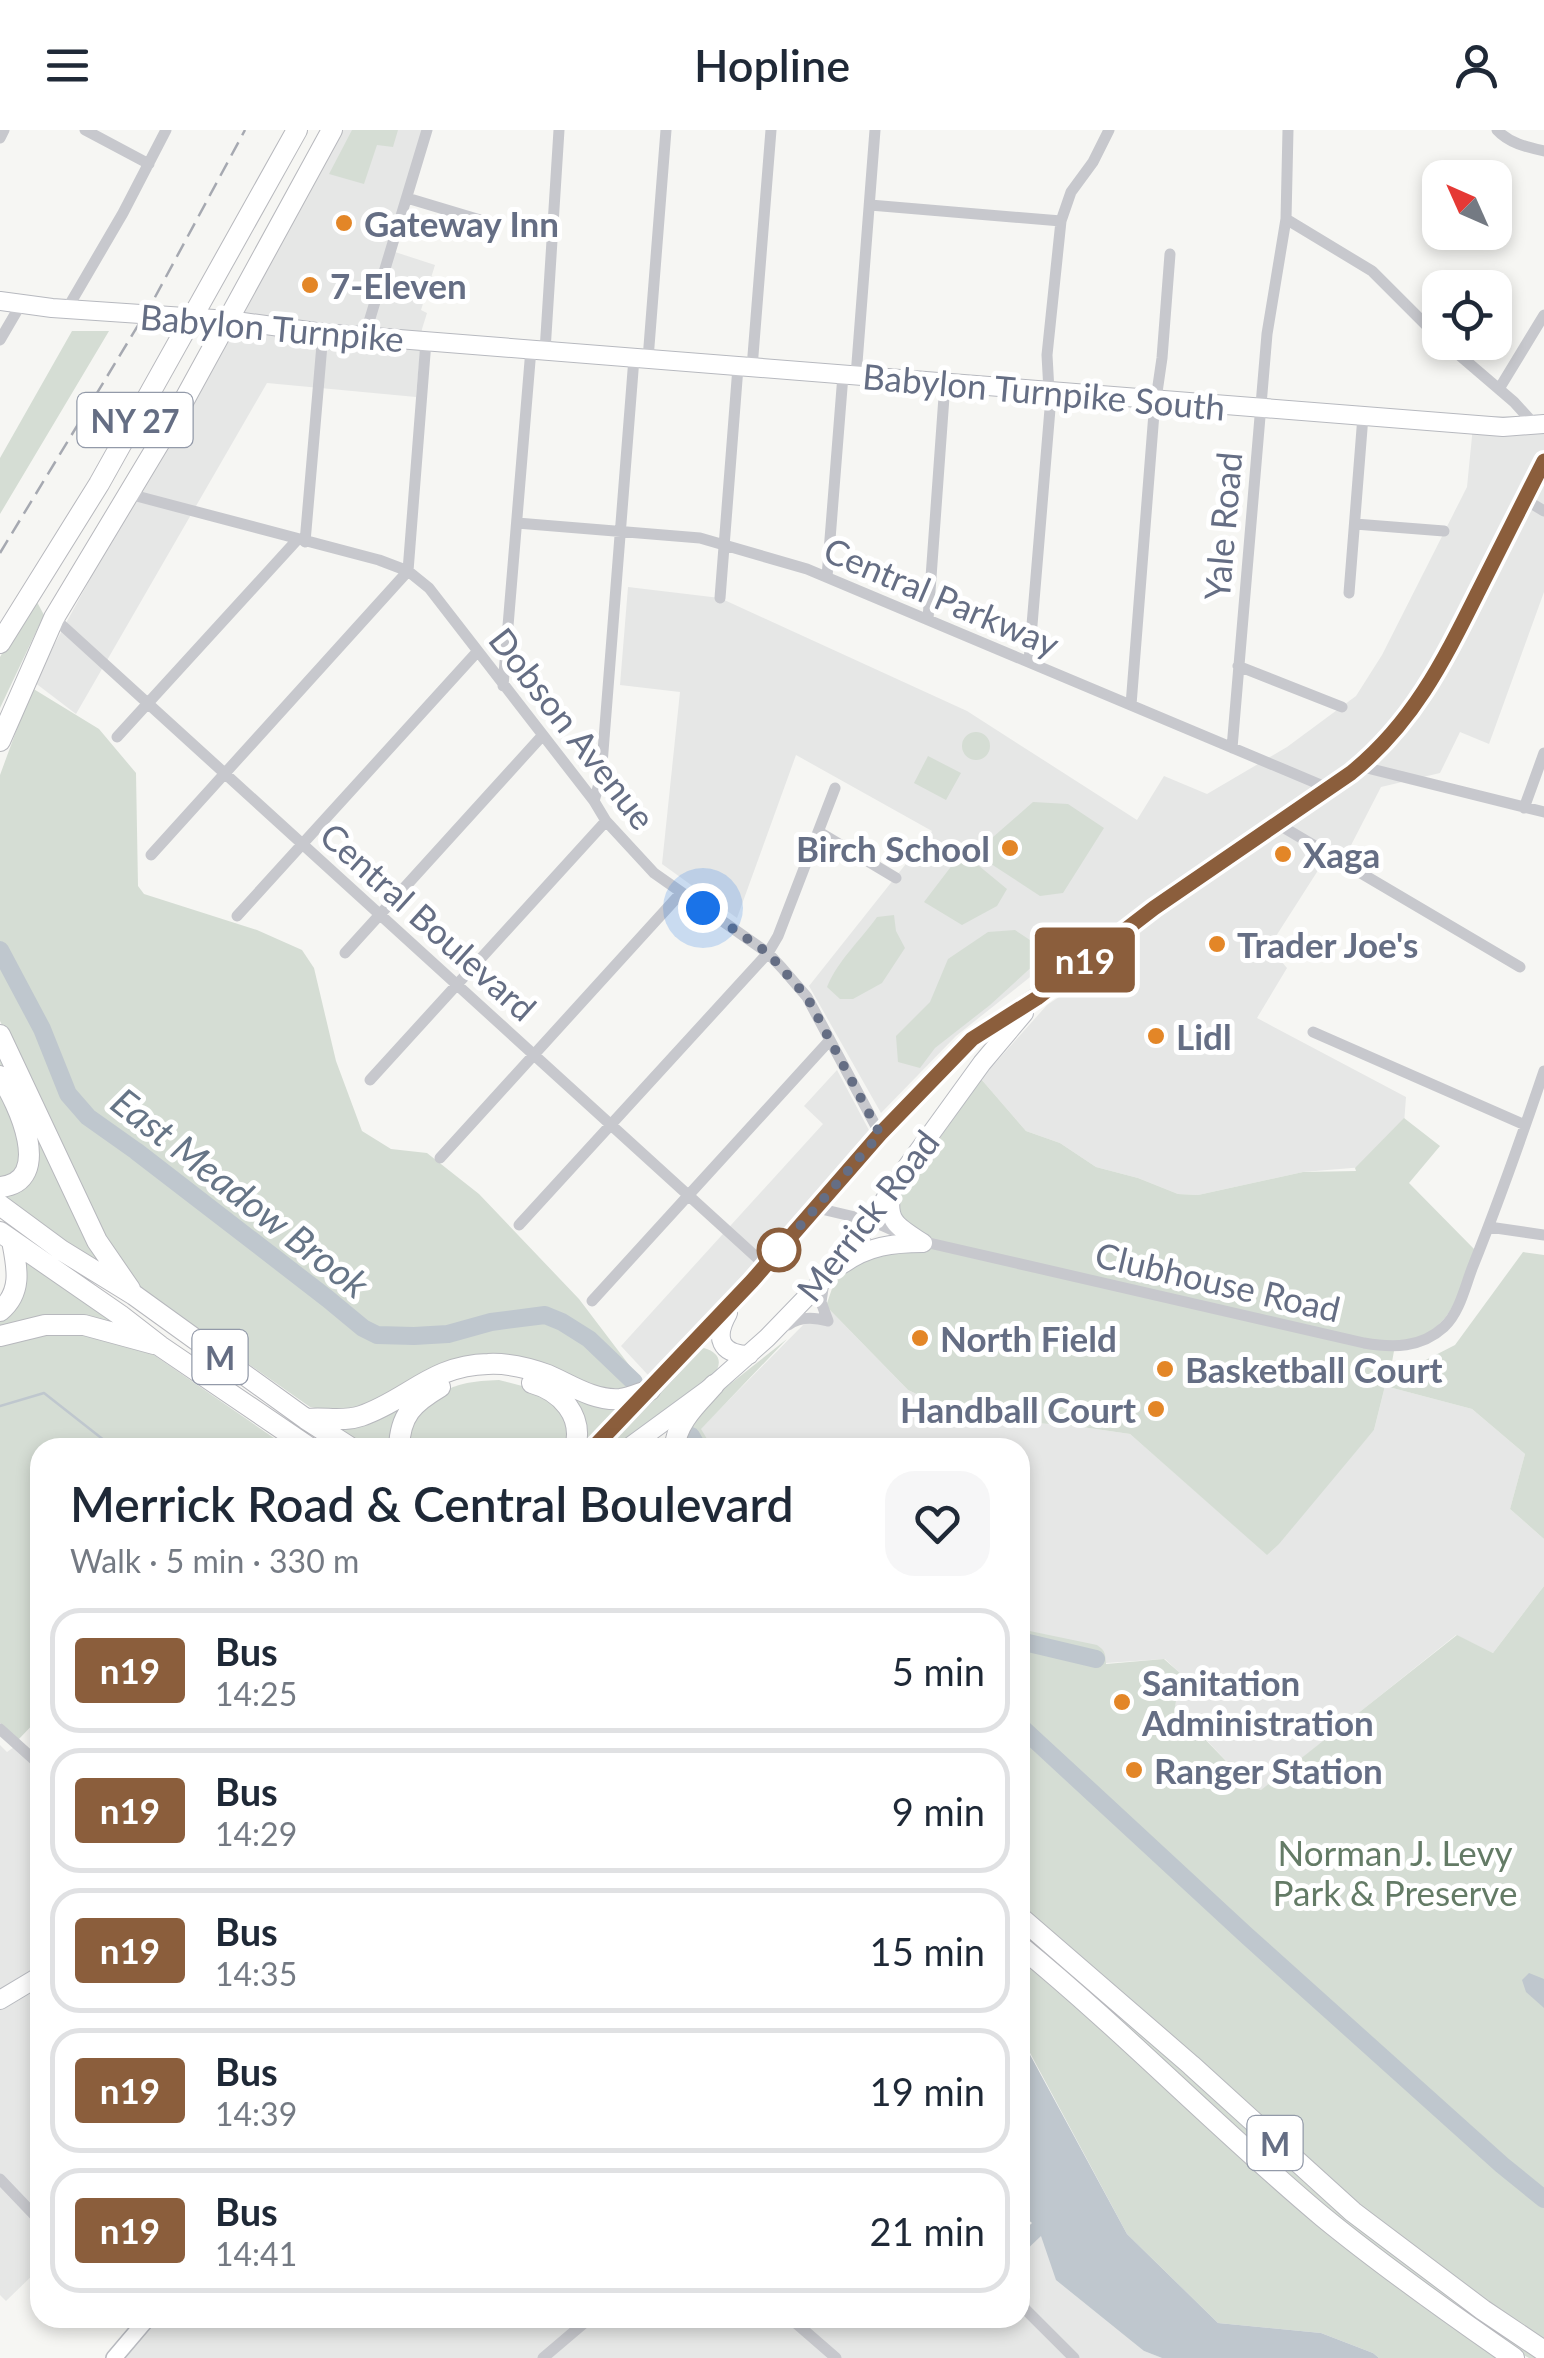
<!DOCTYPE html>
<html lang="en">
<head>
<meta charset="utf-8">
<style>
  :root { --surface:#fff; --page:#f6f6f7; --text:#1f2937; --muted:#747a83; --line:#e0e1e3 }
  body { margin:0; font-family:Lato,sans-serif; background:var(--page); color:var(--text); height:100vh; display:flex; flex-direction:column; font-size:38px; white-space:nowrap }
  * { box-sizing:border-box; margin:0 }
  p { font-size:32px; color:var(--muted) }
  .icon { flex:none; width:55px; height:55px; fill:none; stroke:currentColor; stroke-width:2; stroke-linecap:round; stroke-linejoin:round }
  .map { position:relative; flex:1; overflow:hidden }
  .side { position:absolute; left:30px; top:1308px; width:1000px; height:890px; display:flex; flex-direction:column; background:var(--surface); border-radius:30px; box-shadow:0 5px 15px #0003 }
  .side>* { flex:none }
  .badge { padding:0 20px; border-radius:8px; font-size:35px; line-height:65px }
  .needle { width:65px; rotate:315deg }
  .tools { position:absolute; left:1422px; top:30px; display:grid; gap:20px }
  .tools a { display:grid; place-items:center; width:90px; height:90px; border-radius:20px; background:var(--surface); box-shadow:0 5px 15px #0003; font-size:50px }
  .you { position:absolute; width:50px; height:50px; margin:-25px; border:8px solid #fff; border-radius:50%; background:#1a73e8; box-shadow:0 0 0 15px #1a73e833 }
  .map>.badge { position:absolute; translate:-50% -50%; box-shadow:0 0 0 5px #fff }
  .round { display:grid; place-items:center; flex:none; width:105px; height:105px; border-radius:30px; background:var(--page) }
  .head { display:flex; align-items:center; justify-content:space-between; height:170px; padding:0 40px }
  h1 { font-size:48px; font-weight:600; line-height:75px }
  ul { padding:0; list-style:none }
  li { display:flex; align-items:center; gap:30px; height:125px; margin:0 20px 15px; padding:0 20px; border:5px solid var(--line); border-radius:30px }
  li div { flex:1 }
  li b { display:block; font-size:38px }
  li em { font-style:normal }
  li .badge { min-width:110px; font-weight:700; text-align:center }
  header { display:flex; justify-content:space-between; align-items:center; height:130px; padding:0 40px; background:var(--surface); font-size:45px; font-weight:600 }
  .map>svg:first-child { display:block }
  .built { fill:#e6e7e6 }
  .green { fill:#d5ddd4 }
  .water { fill:#bfc7ce }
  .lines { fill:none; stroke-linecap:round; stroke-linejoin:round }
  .stream { stroke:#bfc7ce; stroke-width:2.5 }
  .river { stroke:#bfc7ce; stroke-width:18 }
  .secondary-casing { stroke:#b9bbc1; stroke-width:18 }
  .primary-casing { stroke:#b7b9bf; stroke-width:20 }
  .highway-casing { stroke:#b7b8bd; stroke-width:22 }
  .street { stroke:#c7c8cd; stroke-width:11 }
  .secondary { stroke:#fff; stroke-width:15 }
  .primary { stroke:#fff; stroke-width:18 }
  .highway { stroke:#fff; stroke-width:20 }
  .rail { stroke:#a6a9b1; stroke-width:2.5; stroke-dasharray:15 8; stroke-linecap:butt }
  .line-casing { stroke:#fff; stroke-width:22 }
  .line { stroke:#8b5e3c; stroke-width:15 }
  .walk { stroke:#656e84; stroke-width:10; stroke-dasharray:0 18 }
  .poi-dot { fill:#e38627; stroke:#fff; stroke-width:4 }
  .stop-dot { fill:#fff; stroke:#8b5e3c; stroke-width:5 }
  .labels { text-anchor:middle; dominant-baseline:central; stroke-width:10; stroke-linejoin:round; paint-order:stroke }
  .shield { fill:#fff; stroke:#939aa9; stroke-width:2.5 }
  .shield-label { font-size:32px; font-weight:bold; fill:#656e84 }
  .poi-label { font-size:35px; font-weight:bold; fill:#656e84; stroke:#fff; text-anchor:start }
  .street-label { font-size:35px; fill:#656e84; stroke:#fff }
  .park-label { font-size:35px; fill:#647b66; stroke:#fff }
  .water-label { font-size:38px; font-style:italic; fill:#667587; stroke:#fff }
</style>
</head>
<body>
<header><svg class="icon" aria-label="menu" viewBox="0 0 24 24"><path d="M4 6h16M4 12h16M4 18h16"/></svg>Hopline<svg class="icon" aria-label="person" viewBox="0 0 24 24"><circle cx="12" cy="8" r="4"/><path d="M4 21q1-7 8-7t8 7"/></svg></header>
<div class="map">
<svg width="1544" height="2228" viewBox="0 0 1544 2228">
  <rect width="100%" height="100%" fill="#f6f6f3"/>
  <!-- built -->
  <path class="built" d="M 334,0 L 428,0 L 392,121 L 435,135 L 421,180 L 427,183 L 422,199 L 416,267 L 267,253 L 76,584 L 34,552 Z
    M 1474,286 L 1544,286 L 1544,462 L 1489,614 L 1460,602 L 1440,643 L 1381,657 L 1347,723 L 1324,731 L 1269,817 L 1287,838 L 1257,888 L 1406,967 L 1404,994 L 1364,1037 L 1303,1042 L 1198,1065 L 1178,1064 L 1138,1048 L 1096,1037 L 1060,1013 L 1026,1001 L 981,949 L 1047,875 L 1116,829 L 1083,805 L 956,906 L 881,983 L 809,856 L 932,701 L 796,625 L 737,788 L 662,734 L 680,562 L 620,555 L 628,457 L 720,468 L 967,581 L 1137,690 L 1164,646 L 1207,664 L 1287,617 L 1356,566 L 1382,525 L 1467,357 Z
    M 837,940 L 870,1002 L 766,1123 L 648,1245 L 621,1216 L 823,994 L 804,976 Z
    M 826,1176 L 908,1260 L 957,1283 L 1009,1291 L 1075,1296 L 1130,1304 L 1267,1424 L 1374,1300 L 1385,1256 L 1472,1279 L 1525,1324 L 1510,1379 L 1544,1409 L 1544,1456 L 1493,1523 L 1456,1505 L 1261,1661 L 1251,1657 L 1175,1577 L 1180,1543 L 1165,1529 L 1106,1533 L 1020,1499 L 1020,1318 L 712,1317 L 700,1299 L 807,1191 L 830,1190 Z
    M 0,1615 L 7,1622 L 14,1617 L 40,1639 L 40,2138 L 6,2171 L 0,2165 Z
    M 1041,2105 L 1144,2221 L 1162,2228 L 123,2228 L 146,2200 L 135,2188 L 1020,2188 L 1020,2126 Z"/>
  <!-- green -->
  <path class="green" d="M 352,0 L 398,0 L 393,17 L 377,15 L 364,54 L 329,44 Z
    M 72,201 L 109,201 L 0,384 L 0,328 Z
    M 32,471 L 37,472 L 44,485 L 0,578 L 0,527 Z
    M 32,558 L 99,599 L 136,643 L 138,756 L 144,764 L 257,800 L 302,820 L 314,838 L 336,931 L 362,1001 L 391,1019 L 427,1023 L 479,1064 L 579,1169 L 639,1248 L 622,1259 L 600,1257 L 534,1232 L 492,1228 L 365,1279 L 335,1282 L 310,1277 L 133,1153 L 96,1091 L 0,891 L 0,645 Z
    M962 616a14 14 0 1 1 28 0a14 14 0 1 1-28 0Z
    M 928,626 L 961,643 L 946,670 L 914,653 Z
    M 1033,672 L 1068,674 L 1104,698 L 1063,763 L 1040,766 L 985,730 L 993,707 Z
    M 967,726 L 1007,759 L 997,776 L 962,795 L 924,772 L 956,730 Z
    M 894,785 L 896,801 L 905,818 L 882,853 L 853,869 L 840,869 L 827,857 C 838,830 860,811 877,787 Z
    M 1015,800 L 1048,822 L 990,875 L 935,918 L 920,938 L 898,932 L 896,906 L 930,872 L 948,829 L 988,802 Z
    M 0,917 L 102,1129 L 96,1132 L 73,1119 L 0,1064 L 29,1046 L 0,939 Z
    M 981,949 L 1026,1001 L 1060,1013 L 1096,1037 L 1138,1048 L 1178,1064 L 1198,1065 L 1303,1042 L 1356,1041 L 1355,1038 L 1404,988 L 1440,1016 L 1409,1053 L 1476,1121 C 1462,1153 1453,1198 1415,1209 C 1406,1212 1394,1212 1384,1213 L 925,1110 L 897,1090 L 893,1075 Z
    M 0,953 L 12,979 L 23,1037 L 0,1050 Z
    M 917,1115 L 1394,1221 L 1392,1232 L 1414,1236 L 1455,1215 L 1523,1122 L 1544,1125 L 1544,1409 L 1510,1379 L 1525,1324 L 1472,1279 L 1385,1256 L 1374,1300 L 1279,1414 L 1267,1425 L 1130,1304 L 1075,1296 L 1009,1291 L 957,1283 L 908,1260 L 826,1176 L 836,1147 L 874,1122 Z
    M 26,1132 L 44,1140 L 122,1200 L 0,1199 L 0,1187 L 21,1136 Z
    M 89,1200 L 151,1223 L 287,1317 L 40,1318 L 40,1587 L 18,1610 L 0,1593 L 0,1208 Z
    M 787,1209 L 701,1299 L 712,1317 L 681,1317 L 701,1277 Z
    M 704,1218 C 721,1223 723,1234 712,1247 L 617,1317 L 600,1318 L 699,1220 Z
    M 499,1237 L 530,1242 L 598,1270 L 625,1273 L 583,1317 L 578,1317 C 598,1214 388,1218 394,1317 L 363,1317 L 324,1293 L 326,1290 C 383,1297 403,1257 451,1243 C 466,1238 483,1238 499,1237 Z
    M 499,1250 L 545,1262 L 571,1292 L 568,1317 L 404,1318 L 404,1295 C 442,1261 446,1252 499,1250 Z
    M 1544,1456 L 1544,2211 L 1388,2101 L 1020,1777 L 1020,1499 L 1097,1515 C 1106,1521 1105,1524 1106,1534 L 1164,1529 L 1180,1543 L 1175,1578 L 1251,1657 L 1261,1660 L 1457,1505 L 1493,1523 Z
    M 1020,1799 L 1543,2228 L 1529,2228 L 1515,2220 L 1422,2154 L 1316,2068 L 1146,1915 L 1020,1807 Z
    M 1020,1826 L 1499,2228 L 1379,2228 L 1373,2223 L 1321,2203 L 1218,2193 L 1127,2104 L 1029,1921 L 1020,1914 Z"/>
  <!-- water -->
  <path class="water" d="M 1529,1843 L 1544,1849 L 1544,1878 L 1526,1862 L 1522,1850 Z
    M 1020,1914 L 1028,1921 L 1127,2104 L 1218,2193 L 1321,2203 L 1373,2223 L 1379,2228 L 1162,2228 L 1144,2221 L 1056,2150 L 1041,2106 L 1020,2126 L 1020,2104 L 1032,2093 L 1020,2083 Z"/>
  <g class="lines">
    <!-- stream -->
    <path class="stream" d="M 0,1276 L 44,1263 L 114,1318"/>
    <!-- river -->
    <path class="river" d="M 0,820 L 42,899 L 68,964 L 88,987 L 136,1021 L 328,1169 L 363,1198 L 377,1205 L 414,1206 L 448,1204 L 491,1192 L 545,1185 L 562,1192 L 589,1209 L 634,1252
      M 691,1306 L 698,1318
      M 1020,1511 L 1096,1529
      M 1020,1596 L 1246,1805 L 1502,2035 L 1544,2069"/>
    <defs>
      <path id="secondary" d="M 114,2228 L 148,2188"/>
      <path id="primary" d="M 0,171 L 52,178 L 229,190 L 323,203 L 1503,297 L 1544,294
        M 892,1060 C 885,1092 898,1097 923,1113
        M 843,1134 C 868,1116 893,1113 923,1113
        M 728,1183 C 714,1208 720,1224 749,1225
        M 593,1318 L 650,1260 L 766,1136 L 880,1004 L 972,909 L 1037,867 L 1154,778 L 1351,643 C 1410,597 1442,534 1474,469 C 1498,423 1520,377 1544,331
        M 628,1318 L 714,1255 L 767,1208 L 827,1146 L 872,1091 L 893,1056 L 982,933 L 1024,883
        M 0,1870 L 40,1846"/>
      <path id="highway" d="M 0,513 L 99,354 L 297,0
        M 0,611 L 54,488 L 176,285 L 332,0
        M 0,905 L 97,1111 L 130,1159
        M 0,946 C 18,972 55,1052 0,1057
        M 0,1075 L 61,1120 L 134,1165 L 306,1289 L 351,1318
        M 0,1102 L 120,1185 L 160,1216 L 310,1318
        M 0,1181 C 23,1162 17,1137 12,1111
        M 0,1206 L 45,1195 L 84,1195 L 154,1214
        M 532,1253 C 561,1261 584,1286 575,1318
        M 307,1289 C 325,1287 344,1292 361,1286 C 408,1270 432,1235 488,1234 C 508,1233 529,1238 548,1245 C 571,1255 594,1271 620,1269 C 630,1268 640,1263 650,1260
        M 399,1318 C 400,1285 413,1273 440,1257
        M 675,1318 C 675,1293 699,1272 714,1255
        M 1020,1787 L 1191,1935 L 1353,2082 L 1483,2180 L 1544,2221
        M 1020,1816 C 1125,1902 1219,2000 1323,2087 C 1384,2137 1449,2183 1514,2228"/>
    </defs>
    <!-- secondary casing -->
    <use href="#secondary" class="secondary-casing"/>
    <!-- primary casing -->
    <use href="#primary" class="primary-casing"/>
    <!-- highway casing -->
    <use href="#highway" class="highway-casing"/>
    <!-- street -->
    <path class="street" d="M 85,0 L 149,34
      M 1497,0 C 1509,13 1526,17 1544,21
      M 0,8 L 4,0
      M 407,68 L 487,92
      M 870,75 L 1061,91
      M 1286,89 L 1372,141 L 1440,209
      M 67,179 L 123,83 L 166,0
      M 365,205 L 427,0
      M 0,210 L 21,174
      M 1444,212 L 1514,272 L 1534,294
      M 545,221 L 559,0
      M 648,229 L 666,0
      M 752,238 L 771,0
      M 856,246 L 875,0
      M 1499,259 L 1544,185
      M 129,364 L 379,430 L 408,441 L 429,458 L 594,671 L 606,691 L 654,743 L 768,823 L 782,838 L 807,867 L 880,1004
      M 1524,369 L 1544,381
      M 517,393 L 700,408 L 807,439 L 1328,658
      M 1355,394 L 1444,401
      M 305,412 L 323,203
      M 827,447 L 843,245
      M 1349,463 L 1363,286
      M 720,468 L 738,237
      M 54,488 L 766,1136
      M 928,489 L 945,253
      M 1029,531 L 1050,279 L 1047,225 L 1061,91 L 1071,62 L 1093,32 L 1109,0
      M 1238,536 L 1342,577
      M 503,556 L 531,219
      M 1131,575 L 1154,283 L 1162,228 L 1170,124
      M 117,607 L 297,410
      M 1232,618 L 1267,204 L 1286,89 L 1288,0
      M 1359,636 L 1544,682
      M 594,671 L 601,647 L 634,228
      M 1524,678 L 1544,623
      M 1276,693 L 1520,837
      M 819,702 L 896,748
      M 151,725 L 408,441 L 426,211
      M 237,786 L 477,522
      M 345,823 L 542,606
      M 1313,902 L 1525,995
      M 370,950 L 606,691
      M 440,1028 L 681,763
      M 817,1078 L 872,1091 L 899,1103
      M 519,1095 L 768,823 L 778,806 L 835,658
      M 1489,1097 L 1544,1105
      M 916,1110 L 1364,1213 C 1393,1218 1421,1218 1444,1197 C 1460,1182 1465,1156 1473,1136 C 1499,1071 1522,1006 1544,941
      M 824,1152 L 821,1172 L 828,1191
      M 592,1171 L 830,910
      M 788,1195 C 800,1186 814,1187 828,1191
      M 0,1599 L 40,1635
      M 0,2049 L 40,2091
      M 1020,2174 L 1074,2228
      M 790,2188 L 836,2228
      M 543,2228 L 590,2188"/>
    <!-- secondary -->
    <use href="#secondary" class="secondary"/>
    <!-- primary -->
    <use href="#primary" class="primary"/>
    <!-- highway -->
    <use href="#highway" class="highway"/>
    <!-- rail -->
    <path class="rail" d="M 0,423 L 154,169 L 245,0"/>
  </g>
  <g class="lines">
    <defs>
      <path id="line" d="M 593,1318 L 752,1151 L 880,1004 L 972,909 L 1037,868 L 1154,778 L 1351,643 C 1413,593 1443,532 1478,462 C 1500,418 1522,375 1544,331"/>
    </defs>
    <!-- line casing -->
    <use href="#line" class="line-casing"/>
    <!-- line -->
    <use href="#line" class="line"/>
    <!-- walk -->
    <path class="walk" d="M 703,778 L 768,823 L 807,867 L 880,1004 L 779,1120"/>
  </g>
  <!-- markers -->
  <g class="poi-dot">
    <circle cx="344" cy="93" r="10"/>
    <circle cx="310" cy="155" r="10"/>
    <circle cx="1010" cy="718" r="10"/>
    <circle cx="1283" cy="724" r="10"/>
    <circle cx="1217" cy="814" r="10"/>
    <circle cx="1156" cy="906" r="10"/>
    <circle cx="920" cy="1208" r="10"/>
    <circle cx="1165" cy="1239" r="10"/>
    <circle cx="1156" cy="1279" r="10"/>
    <circle cx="1122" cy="1572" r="10"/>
    <circle cx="1134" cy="1640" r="10"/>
  </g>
  <circle class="stop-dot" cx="779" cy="1120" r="20"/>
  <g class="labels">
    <!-- shield labels -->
    <g class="shield">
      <rect x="77.5" y="263" width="115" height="54" rx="8"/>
      <rect x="192.5" y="1200" width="55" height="54" rx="8"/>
      <rect x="1247.5" y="1986" width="55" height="54" rx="8"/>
    </g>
    <g class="shield-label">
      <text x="135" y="290">NY 27</text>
      <text x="220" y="1227">M</text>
      <text x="1275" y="2013">M</text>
    </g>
    <!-- poi labels -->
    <g class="poi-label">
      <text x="364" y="93">Gateway Inn</text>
      <text x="330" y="155">7-Eleven</text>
      <text x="990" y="718" text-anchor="end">Birch School</text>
      <text x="1303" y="724">Xaga</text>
      <text x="1237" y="814">Trader Joe's</text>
      <text x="1176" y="906">Lidl</text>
      <text x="940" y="1208">North Field</text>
      <text x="1185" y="1239">Basketball Court</text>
      <text x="1136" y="1279" text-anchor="end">Handball Court</text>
      <text x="1142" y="1552">Sanitation<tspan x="1142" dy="40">Administration</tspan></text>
      <text x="1154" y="1640">Ranger Station</text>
    </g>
    <!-- street labels -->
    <g class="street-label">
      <text transform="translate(272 197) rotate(5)">Babylon Turnpike</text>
      <text transform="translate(1044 261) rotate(5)">Babylon Turnpike South</text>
      <text transform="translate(1222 396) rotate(-85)">Yale Road</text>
      <text transform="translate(942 466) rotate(23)">Central Parkway</text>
      <text transform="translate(573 598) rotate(52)">Dobson Avenue</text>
      <text transform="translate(429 791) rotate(42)">Central Boulevard</text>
      <text transform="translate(867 1085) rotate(-52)">Merrick Road</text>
      <text transform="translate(1218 1151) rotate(13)">Clubhouse Road</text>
    </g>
    <!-- park labels -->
    <g class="park-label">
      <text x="1395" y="1722">Norman J. Levy<tspan x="1395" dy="40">Park &amp; Preserve</tspan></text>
    </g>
    <!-- water labels -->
    <g class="water-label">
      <text transform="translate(241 1062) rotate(38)">East Meadow Brook</text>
    </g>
  </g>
</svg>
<div class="tools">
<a><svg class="needle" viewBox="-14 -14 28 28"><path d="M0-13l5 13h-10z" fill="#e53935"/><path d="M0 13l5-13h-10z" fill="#747a83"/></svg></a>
<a><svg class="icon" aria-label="locate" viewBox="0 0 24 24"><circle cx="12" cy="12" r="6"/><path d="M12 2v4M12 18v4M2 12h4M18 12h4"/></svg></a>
</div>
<div class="you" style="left:703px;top:778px"></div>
<b class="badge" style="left:1085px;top:830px;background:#8b5e3c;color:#fff">n19</b>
<section class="side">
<div class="head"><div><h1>Merrick Road &amp; Central Boulevard</h1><p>Walk · 5 min · 330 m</p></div><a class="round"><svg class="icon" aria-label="heart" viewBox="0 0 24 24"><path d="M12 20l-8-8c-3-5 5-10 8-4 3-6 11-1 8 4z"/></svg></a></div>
<ul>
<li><span class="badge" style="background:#8b5e3c;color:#fff">n19</span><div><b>Bus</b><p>14:25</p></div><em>5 min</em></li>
<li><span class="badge" style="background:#8b5e3c;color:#fff">n19</span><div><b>Bus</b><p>14:29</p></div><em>9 min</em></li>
<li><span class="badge" style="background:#8b5e3c;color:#fff">n19</span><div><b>Bus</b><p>14:35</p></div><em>15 min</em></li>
<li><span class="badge" style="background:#8b5e3c;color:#fff">n19</span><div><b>Bus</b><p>14:39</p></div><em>19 min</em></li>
<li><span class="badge" style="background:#8b5e3c;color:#fff">n19</span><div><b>Bus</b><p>14:41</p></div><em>21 min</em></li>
</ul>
</section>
</div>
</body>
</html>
